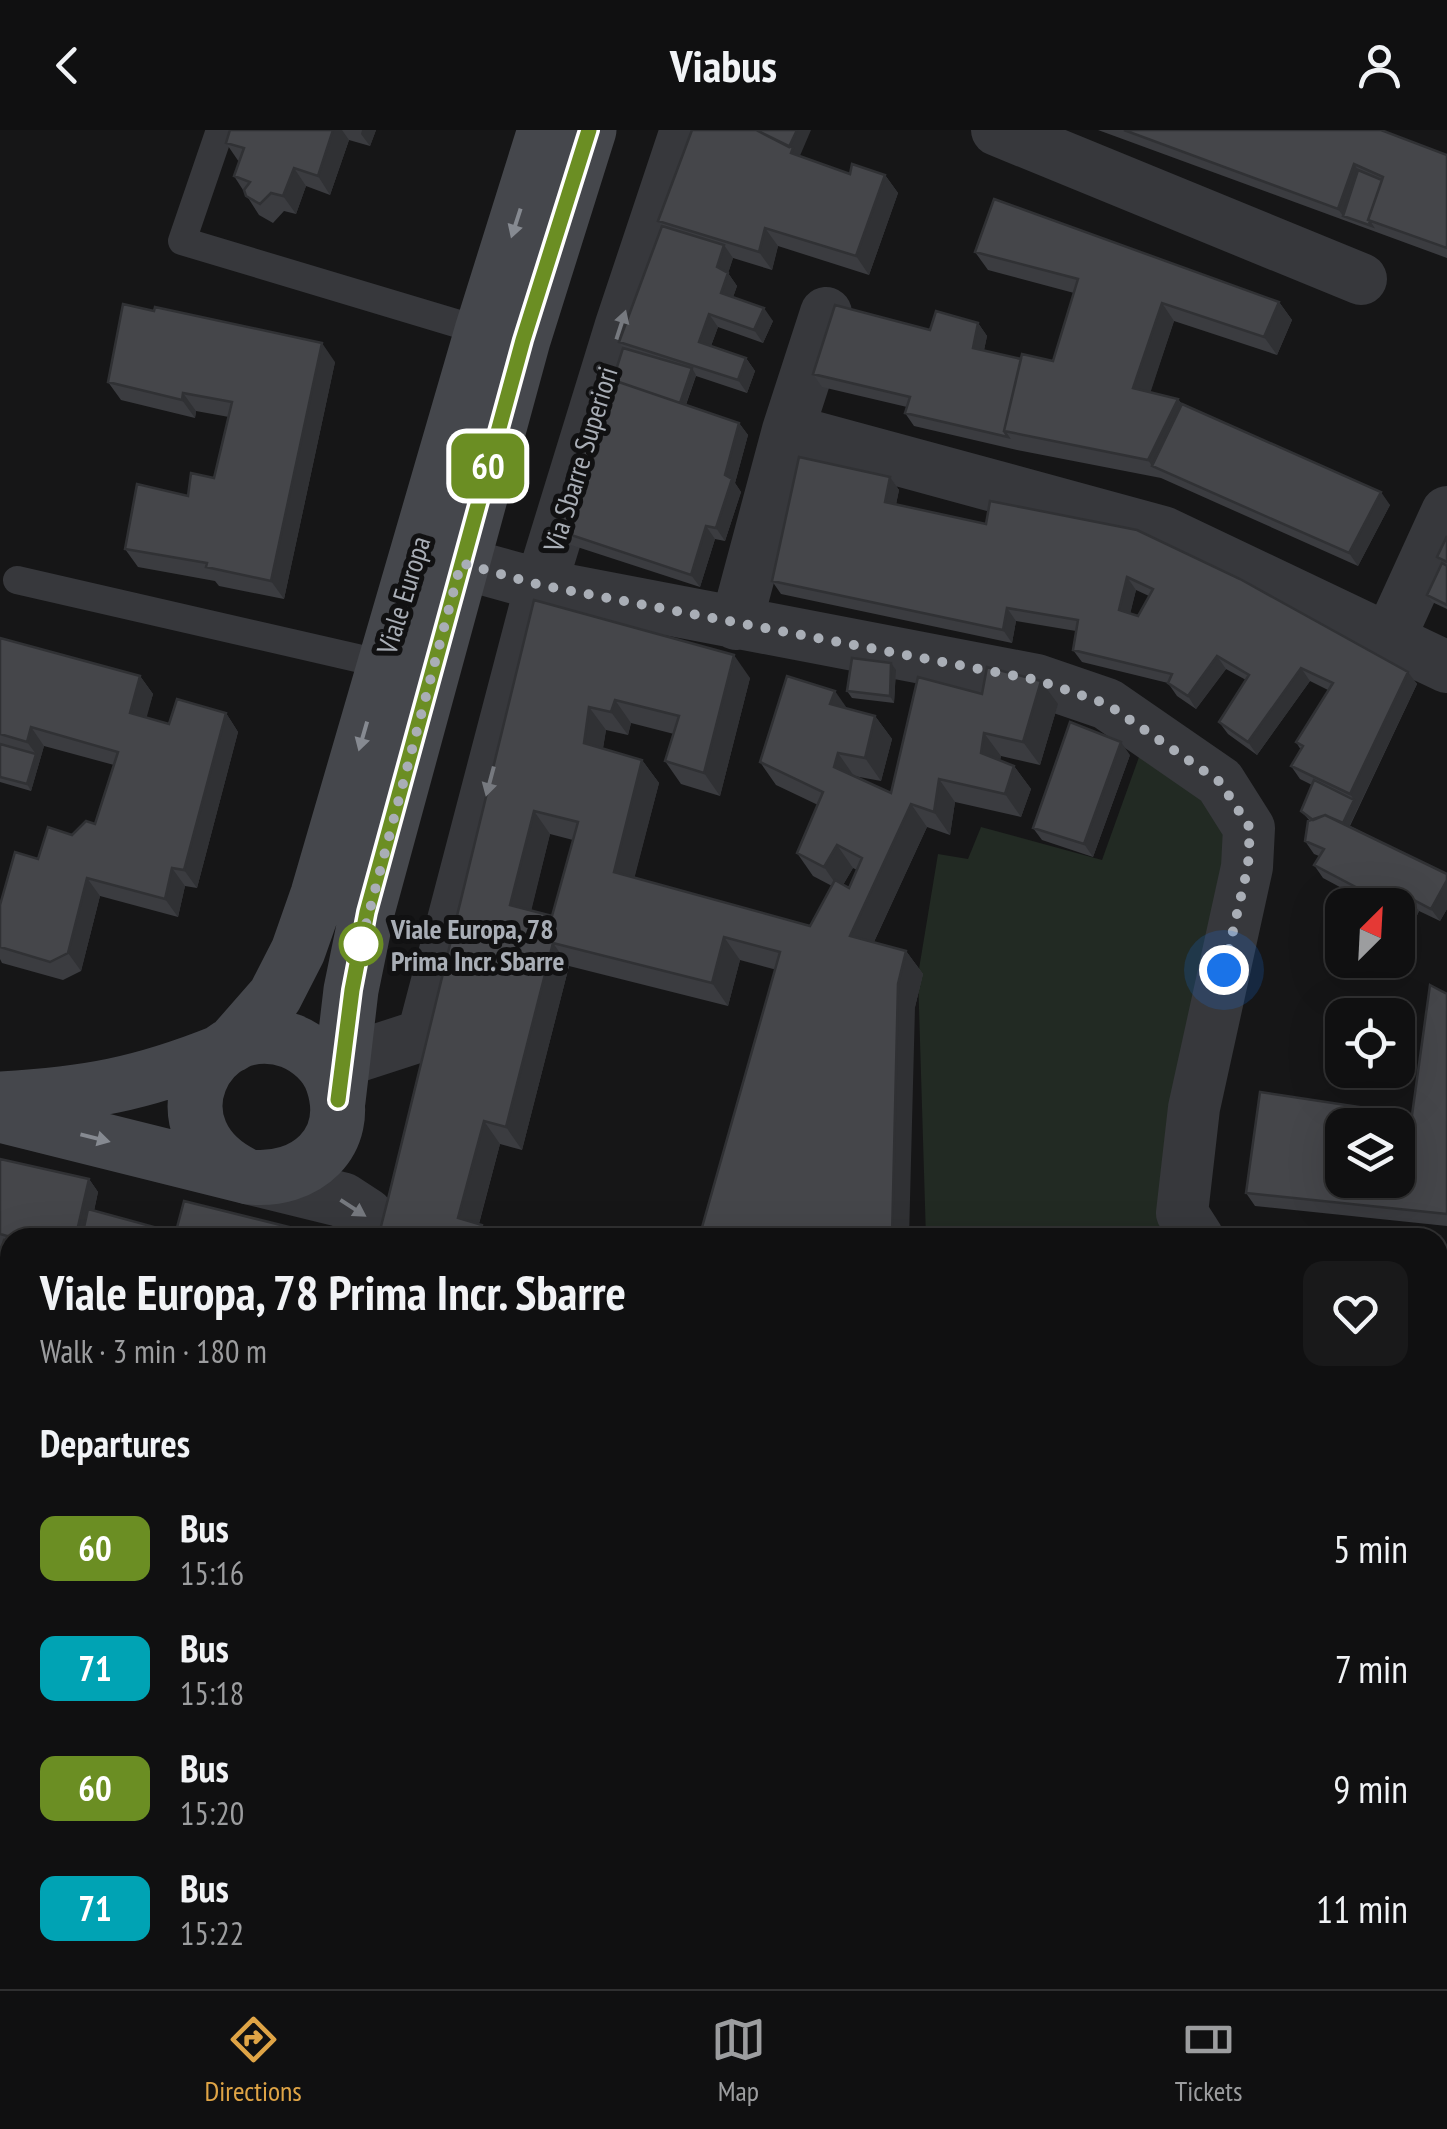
<!DOCTYPE html>
<html lang="en">
<head>
<meta charset="utf-8">
<style>
  :root { --surface:#101011; --page:#19191a; --text:#f1f3f6; --muted:#9c9d9f; --line:#303031; --accent:#dfa446 }
  body { margin:0; font-family:"PT Sans Narrow",sans-serif; background:var(--page); color:var(--text); height:100vh; display:flex; flex-direction:column; font-size:38px; white-space:nowrap }
  * { box-sizing:border-box; margin:0 }
  p { font-size:32px; color:var(--muted) }
  .icon { flex:none; width:55px; height:55px; fill:none; stroke:currentColor; stroke-width:2; stroke-linecap:round; stroke-linejoin:round }
  .map { position:relative; flex:1; overflow:hidden }
  .panel { position:absolute; left:0px; top:1098px; width:1448px; height:762px; display:flex; flex-direction:column; background:var(--surface); border-radius:30px 30px 0 0; box-shadow:0 10px 40px #0002,0 0 0 2px var(--line) }
  .panel>* { flex:none }
  .badge { padding:0 20px; border-radius:15px; font-size:35px; line-height:65px }
  .needle { width:65px; rotate:24deg }
  .fabs { position:absolute; left:1325px; top:758px; display:grid; gap:20px }
  .fabs a { display:grid; place-items:center; width:90px; height:90px; border-radius:20px; background:var(--surface); box-shadow:0 10px 40px #0002,0 0 0 2px var(--line); font-size:50px }
  .you { position:absolute; width:50px; height:50px; margin:-25px; border:8px solid #fff; border-radius:50%; background:#1a73e8; box-shadow:0 0 0 15px #1a73e833 }
  .map>.badge { position:absolute; translate:-50% -50%; box-shadow:0 0 0 5px #fff }
  h2 { padding:0 40px; font-size:38px; line-height:90px }
  .round { display:grid; place-items:center; flex:none; width:105px; height:105px; border-radius:20px; background:var(--page) }
  .head { display:flex; align-items:center; justify-content:space-between; height:170px; padding:0 40px }
  h1 { font-size:48px; font-weight:800; line-height:75px }
  ul { padding:0; list-style:none }
  li { display:flex; align-items:center; gap:30px; height:120px; padding:0 40px }
  li div { flex:1 }
  li b { display:block; font-size:38px }
  li em { font-style:normal }
  li .badge { min-width:110px; font-weight:700; text-align:center }
  header { display:flex; justify-content:space-between; align-items:center; height:130px; padding:0 40px; background:var(--surface); font-size:45px; font-weight:800 }
  .tabs { display:flex; justify-content:space-around; align-items:center; height:140px; border-top:2px solid var(--line); background:var(--surface); font-size:28px; color:var(--muted) }
  .tabs a { display:grid; justify-items:center; gap:5px }
  .tabs .active { color:var(--accent) }
  .map>svg:first-child { display:block }
  .green { fill:#222a23 }
  .lines { fill:none; stroke-linecap:round; stroke-linejoin:round }
  .service { stroke:#37383c; stroke-width:28 }
  .minor { stroke:#37383c; stroke-width:52 }
  .tertiary { stroke:#37383c; stroke-width:55 }
  .secondary { stroke:#45474c; stroke-width:55 }
  .wall { fill:#3b3c40; fill-rule:evenodd }
  .shaded-wall { fill:#303134 }
  .building { fill:#45464a; stroke:#303134; stroke-width:2.5; fill-rule:evenodd }
  .oneway { fill:#868a91 }
  .oneway2 { fill:#76797f }
  .line-casing { stroke:#fff; stroke-width:22 }
  .line { stroke:#6b8e23; stroke-width:15 }
  .walk { stroke:#a9aeb6; stroke-width:10; stroke-dasharray:0 18 }
  .stop-dot { fill:#fff; stroke:#6b8e23; stroke-width:5 }
  .labels { text-anchor:middle; dominant-baseline:central; stroke-width:10; stroke-linejoin:round; paint-order:stroke }
  .street-label { font-size:28px; fill:#a9aeb6; stroke:#111112 }
  .stop-label { font-size:28px; font-weight:bold; fill:#a9aeb6; stroke:#111112; text-anchor:start }
</style>
</head>
<body>
<header><svg class="icon" aria-label="back" viewBox="0 0 24 24"><path d="M15 5l-7 7 7 7"/></svg>Viabus<svg class="icon" aria-label="person" viewBox="0 0 24 24"><circle cx="12" cy="8" r="4"/><path d="M4 21q1-7 8-7t8 7"/></svg></header>
<div class="map">
<svg width="1447" height="1859" viewBox="0 0 1447 1859">
  <rect width="100%" height="100%" fill="#161617"/>
  <!-- green -->
  <path class="green" d="M 1148,602 L 1249,698 L 1198,1107 L 926,1108 L 918,845 L 938,724 L 968,729 L 981,697 L 1102,730 Z
    M 1438,1185 L 1447,1187 L 1447,1859 L 831,1859 L 834,1850 L 1438,1850 Z"/>
  <g class="lines">
    <!-- service -->
    <path class="service" d="M 220,0 L 182,111 L 482,201
      M 17,450 L 383,534"/>
    <!-- minor -->
    <path class="minor" d="M 997,0 L 1361,149
      M 788,300 L 1163,402 L 1447,537
      M 461,433 L 541,455 L 1037,550 L 1107,574 L 1220,652 L 1249,698 L 1247,737 L 1194,978 L 1182,1083 L 1198,1108
      M 736,494 L 788,300 L 826,183
      M 1389,509 L 1447,382
      M 319,930 L 343,931 L 423,905 L 541,455 L 621,195 L 686,0
      M 1438,1145 L 1447,1145"/>
    <!-- tertiary -->
    <path class="tertiary" d="M 249,1047 L 343,1070 L 366,1085 L 374,1108
      M 210,1859 L 211,1850"/>
    <!-- secondary -->
    <path class="secondary" d="M 232,915 L 275,866 L 298,821 L 318,764 L 482,201 L 545,0
      M 1,969 C 87,964 141,954 221,922
      M 338,971 L 351,860 L 367,782 L 523,210 L 589,0
      M 0,985 L 249,1047 C 305,1053 353,1013 333,953 C 327,934 309,918 291,911 C 206,881 147,1002 249,1047"/>
  </g>
  <!-- wall -->
  <path class="wall" d="M 230,0 L 376,0 L 370,16 L 349,10 L 330,65 L 306,56 L 296,84 L 284,81 L 273,93 L 259,85 L 234,46 L 239,32 L 226,13 Z
    M 1098,0 L 1381,0 L 1447,25 L 1447,128 Z
    M 800,26 L 850,44 L 885,45 L 898,63 L 869,145 L 778,116 L 772,140 L 733,128 L 728,143 L 737,156 L 733,167 L 773,191 L 763,213 L 718,197 L 711,216 L 746,228 L 755,241 L 747,263 L 696,246 L 686,275 L 739,293 L 748,305 L 735,353 L 741,362 L 725,411 L 715,409 L 700,457 L 568,414 L 559,401 L 623,218 L 619,212 L 662,96 L 658,91 Z
    M 975,122 L 1279,172 L 1292,190 L 1277,225 L 1174,191 L 1150,262 L 1178,269 L 1182,274 L 1390,375 L 1358,436 L 1161,348 L 1017,320 L 914,296 L 905,283 L 907,277 L 822,257 L 813,244 L 930,200 L 978,193 L 987,206 L 984,220 L 1021,229 L 1053,231 L 1074,163 L 988,140 Z
    M 335,232 L 284,469 L 219,456 L 215,451 L 138,437 L 125,419 L 214,348 L 229,287 L 196,281 L 195,288 L 121,270 L 108,252 Z
    M 890,347 L 899,360 L 896,374 L 986,394 L 1408,542 L 1417,554 L 1350,696 L 1447,744 L 1447,779 L 1440,791 L 1419,781 L 1406,809 L 1398,805 L 1398,775 L 1366,771 L 1323,748 L 1314,735 L 1319,726 L 1314,724 L 1305,711 L 1310,691 L 1301,681 L 1312,655 L 1300,649 L 1291,636 L 1301,620 L 1296,612 L 1328,560 L 1310,551 L 1257,625 L 1228,604 L 1219,592 L 1246,550 L 1226,539 L 1196,579 L 1177,566 L 1168,553 L 1082,532 L 1073,520 L 1076,501 L 1016,491 L 1012,513 L 781,464 L 772,451 ZM 1136,460 L 1149,466 L 1138,486 L 1130,483 Z
    M 1447,406 L 1447,479 L 1432,472 L 1427,465 L 1442,433 L 1437,427 Z
    M 534,470 L 750,548 L 720,666 L 681,654 L 665,631 L 674,604 L 631,593 L 628,605 L 606,600 L 603,618 L 642,630 L 659,653 L 634,748 L 810,796 L 832,756 L 813,746 L 797,723 L 818,675 L 776,655 L 760,632 L 847,578 L 875,586 L 892,609 L 881,651 L 854,646 L 891,663 L 982,564 L 1058,574 L 1040,635 L 1001,626 L 1000,630 L 1014,636 L 1031,659 L 1021,687 L 955,672 L 950,705 L 927,697 L 874,812 L 906,821 L 923,844 L 915,877 L 740,830 L 728,876 L 569,836 L 522,1020 L 500,1014 L 479,1094 L 482,1095 L 491,1108 L 378,1108 L 388,1069 ZM 550,704 L 573,710 L 552,786 L 531,780 ZM 853,738 L 857,740 L 849,758 L 843,755 Z
    M 0,508 L 140,546 L 153,564 L 146,587 L 169,594 L 226,583 L 238,602 L 197,758 L 185,756 L 178,787 L 100,766 L 81,841 L 63,850 L 2,833 L 0,829 L 0,775 L 38,729 L 72,705 L 95,694 L 114,635 L 44,616 L 31,661 L 0,652 Z
    M 896,540 L 894,573 L 852,568 L 847,561 Z
    M 1130,625 L 1093,727 L 1042,710 L 1033,698 Z
    M 1447,864 L 1447,1096 L 1255,1076 L 1246,1063 L 1412,985 Z
    M 0,1029 L 89,1049 L 98,1062 L 94,1081 L 162,1104 L 161,1108 L 10,1108 L 10,1175 L 0,1173 Z
    M 0,1404 L 10,1412 L 10,1850 L 117,1850 L 115,1859 L 4,1859 L 0,1853 Z"/>
  <!-- shaded-wall -->
  <path class="shaded-wall" d="M 333,0 L 342,0 L 349,10 L 330,65 L 318,46 Z
    M 362,0 L 376,0 L 370,16 L 361,4 Z
    M 797,0 L 811,0 L 799,28 L 803,42 L 788,19 Z
    M 1354,34 L 1363,47 L 1343,86 L 1338,79 Z
    M 294,38 L 306,56 L 296,84 L 283,66 Z
    M 885,45 L 898,63 L 869,145 L 856,126 Z
    M 765,98 L 778,116 L 772,140 L 759,122 Z
    M 724,115 L 733,128 L 726,150 L 717,137 Z
    M 728,143 L 737,156 L 730,176 L 721,163 Z
    M 1279,172 L 1292,190 L 1277,225 L 1264,207 Z
    M 1162,173 L 1174,191 L 1146,276 L 1133,258 Z
    M 764,178 L 773,191 L 763,213 L 754,200 Z
    M 709,184 L 718,197 L 708,224 L 699,212 Z
    M 978,193 L 987,206 L 982,230 L 973,218 Z
    M 322,213 L 335,232 L 284,469 L 271,451 Z
    M 746,228 L 755,241 L 747,263 L 738,250 Z
    M 692,238 L 696,245 L 683,283 L 678,276 Z
    M 183,263 L 196,281 L 195,288 L 182,270 Z
    M 1178,269 L 1191,287 L 1152,336 L 1148,330 Z
    M 739,293 L 748,305 L 735,353 L 741,362 L 725,411 L 716,398 L 725,345 Z
    M 890,347 L 899,360 L 894,385 L 885,372 Z
    M 1381,362 L 1390,375 L 1358,436 L 1349,423 Z
    M 706,396 L 715,409 L 700,457 L 691,445 Z
    M 1127,447 L 1136,460 L 1128,493 L 1119,480 Z
    M 1007,478 L 1016,491 L 1012,513 L 1003,500 Z
    M 734,525 L 750,548 L 720,666 L 704,643 Z
    M 1217,526 L 1226,539 L 1196,579 L 1188,566 Z
    M 891,533 L 896,540 L 894,573 L 890,566 Z
    M 1301,538 L 1310,551 L 1257,625 L 1248,612 Z
    M 1408,542 L 1417,554 L 1346,703 L 1342,696 L 1354,670 L 1350,664 Z
    M 140,546 L 153,564 L 143,601 L 130,583 Z
    M 1041,551 L 1058,574 L 1040,635 L 1023,612 Z
    M 835,561 L 851,584 L 830,574 Z
    M 615,570 L 631,593 L 628,605 L 611,582 Z
    M 589,577 L 606,600 L 600,636 L 584,613 Z
    M 226,583 L 238,602 L 197,758 L 184,740 Z
    M 875,586 L 892,609 L 881,651 L 865,628 Z
    M 31,597 L 44,616 L 31,661 L 27,654 L 36,624 L 27,612 Z
    M 984,603 L 1001,626 L 997,646 L 981,623 Z
    M 1121,612 L 1130,625 L 1093,727 L 1084,714 Z
    M 838,623 L 854,646 L 834,637 Z
    M 642,630 L 659,653 L 630,765 L 614,742 Z
    M 1014,636 L 1031,659 L 1021,687 L 1005,664 Z
    M 939,649 L 955,672 L 950,705 L 934,682 Z
    M 911,674 L 927,697 L 866,829 L 850,806 Z
    M 534,681 L 550,704 L 527,798 L 510,775 Z
    M 837,715 L 853,738 L 840,760 L 824,737 Z
    M 172,738 L 185,756 L 178,787 L 165,769 Z
    M 87,748 L 100,766 L 81,841 L 68,823 Z
    M 1447,750 L 1447,779 L 1440,791 L 1431,779 Z
    M 1410,768 L 1419,781 L 1406,809 L 1398,795 Z
    M 724,807 L 740,830 L 728,876 L 712,853 Z
    M 553,813 L 569,836 L 522,1020 L 506,997 Z
    M 906,821 L 923,844 L 915,877 L 909,1108 L 892,1108 L 898,854 Z
    M 484,991 L 500,1014 L 475,1108 L 458,1088 Z
    M 89,1049 L 98,1062 L 88,1108 L 77,1101 Z
    M 482,1095 L 491,1108 L 479,1108 Z
    M 158,1098 L 162,1104 L 161,1108 L 155,1108 Z
    M 10,1773 L 10,1836 L 0,1822 Z
    M 105,1850 L 117,1850 L 115,1859 L 103,1859 Z
    M 757,1850 L 784,1850 L 780,1859 L 753,1859 Z"/>
  <!-- building -->
  <path class="building" d="M 230,0 L 333,0 L 318,46 L 294,38 L 283,66 L 271,63 L 260,74 L 246,66 L 244,60 L 250,52 L 234,46 L 244,18 L 226,13 Z
    M 692,0 L 756,0 L 793,18 L 791,23 L 850,44 L 852,34 L 885,45 L 856,126 L 765,98 L 759,122 L 658,91 Z
    M 756,0 L 797,0 L 789,17 Z
    M 1124,0 L 1381,0 L 1447,25 L 1447,118 L 1368,90 L 1383,47 L 1354,34 L 1338,79 Z
    M 1358,40 L 1382,50 L 1368,90 L 1372,96 L 1343,86 Z
    M 994,69 L 1279,172 L 1264,207 L 1162,173 L 1133,258 L 1178,269 L 1148,330 L 1004,301 L 1022,224 L 1053,231 L 1078,149 L 975,122 Z
    M 662,96 L 724,115 L 717,137 L 728,143 L 721,163 L 764,178 L 754,200 L 709,184 L 699,212 L 746,228 L 738,250 L 619,212 Z
    M 123,174 L 154,181 L 155,177 L 322,213 L 271,451 L 206,437 L 207,433 L 125,419 L 137,354 L 188,366 L 191,343 L 214,348 L 232,272 L 183,263 L 182,270 L 108,252 Z
    M 835,175 L 930,200 L 936,181 L 978,193 L 973,218 L 1021,229 L 1004,301 L 1008,307 L 905,283 L 910,267 L 813,244 Z
    M 623,218 L 692,238 L 680,273 L 613,250 Z
    M 607,248 L 739,293 L 725,345 L 732,349 L 716,398 L 706,396 L 691,445 L 559,401 Z
    M 1182,274 L 1381,362 L 1349,423 L 1152,336 Z
    M 799,327 L 890,347 L 885,372 L 986,394 L 990,371 L 1137,400 L 1240,449 L 1408,542 L 1350,664 L 1291,636 L 1303,616 L 1296,612 L 1333,553 L 1301,538 L 1248,612 L 1219,592 L 1249,545 L 1217,526 L 1188,566 L 1168,553 L 1172,544 L 1073,520 L 1078,490 L 1007,478 L 1003,500 L 772,451 ZM 1127,447 L 1153,459 L 1138,486 L 1119,480 Z
    M 1447,406 L 1447,432 L 1437,427 Z
    M 1442,433 L 1447,436 L 1447,475 L 1427,465 Z
    M 534,470 L 734,525 L 704,643 L 665,631 L 679,586 L 615,570 L 611,582 L 589,577 L 584,613 L 642,630 L 614,742 L 810,796 L 835,750 L 849,758 L 862,728 L 837,715 L 824,737 L 797,723 L 823,662 L 760,632 L 787,546 L 835,561 L 830,574 L 875,586 L 865,628 L 838,623 L 834,637 L 891,663 L 918,547 L 982,564 L 987,537 L 1041,551 L 1023,612 L 984,603 L 981,623 L 1014,636 L 1005,664 L 939,649 L 934,682 L 911,674 L 850,806 L 906,821 L 898,854 L 892,1108 L 699,1108 L 780,822 L 724,807 L 712,853 L 553,813 L 506,997 L 484,991 L 458,1088 L 482,1095 L 479,1108 L 378,1108 L 388,1069 ZM 534,681 L 578,692 L 552,786 L 510,775 Z
    M 0,508 L 140,546 L 130,583 L 169,594 L 177,569 L 226,583 L 184,740 L 172,738 L 165,769 L 87,748 L 68,823 L 50,832 L 0,817 L 0,775 L 15,722 L 38,729 L 48,697 L 72,705 L 86,691 L 95,694 L 118,622 L 31,597 L 27,612 L 0,604 Z
    M 852,528 L 891,533 L 890,566 L 847,561 Z
    M 1070,592 L 1121,612 L 1084,714 L 1033,698 Z
    M 0,614 L 36,624 L 27,654 L 0,647 Z
    M 1314,650 L 1354,670 L 1343,693 L 1325,685 L 1313,690 L 1301,681 Z
    M 1325,685 L 1447,744 L 1447,750 L 1431,779 L 1410,768 L 1398,795 L 1398,775 L 1364,775 L 1369,764 L 1314,735 L 1324,719 L 1305,711 L 1308,691 Z
    M 1430,855 L 1447,864 L 1447,1084 L 1246,1063 L 1260,962 L 1412,985 ZM 1342,995 L 1398,995 L 1398,1050 L 1342,1050 Z
    M 0,1029 L 89,1049 L 77,1101 L 100,1108 L 46,1108 L 36,1104 L 35,1108 L 14,1108 L 0,1104 Z
    M 184,1071 L 321,1105 L 320,1108 L 183,1108 L 175,1105 Z
    M 88,1079 L 158,1098 L 155,1108 L 100,1108 L 83,1102 Z
    M 4,1110 L 10,1112 L 10,1170 L 0,1167 L 0,1125 Z
    M 0,1404 L 10,1412 L 10,1531 L 0,1529 Z
    M 0,1538 L 10,1540 L 10,1577 L 0,1575 Z
    M 0,1575 L 10,1577 L 10,1773 L 0,1818 Z
    M 10,1794 L 10,1850 L 105,1850 L 103,1859 L 44,1859 L 0,1850 L 0,1838 Z
    M 472,1850 L 579,1850 L 575,1859 L 470,1859 Z
    M 579,1850 L 757,1850 L 753,1859 L 575,1859 Z"/>
  <!-- one-way arrows -->
  <defs><path id="oneway-solid" d="M-6-.8H1V-3.2L6.5 0L1 3.2V.8H-6Z" transform="scale(2.5)"/></defs>
  <g class="oneway">
    <use href="#oneway-solid" transform="translate(516 93) rotate(108)"/>
    <use href="#oneway-solid" transform="translate(363 606) rotate(106)"/>
    <use href="#oneway-solid" transform="translate(95 1008) rotate(14)"/>
  </g>
  <g class="oneway2">
    <use href="#oneway-solid" transform="translate(621 195) rotate(-72)"/>
    <use href="#oneway-solid" transform="translate(490 651) rotate(105)"/>
    <use href="#oneway-solid" transform="translate(353 1078) rotate(33)"/>
  </g>
  <g class="lines">
    <defs>
      <path id="line" d="M 338,970 L 352,860 L 367,782 L 523,210 L 589,0"/>
    </defs>
    <!-- line casing -->
    <use href="#line" class="line-casing"/>
    <!-- line -->
    <use href="#line" class="line"/>
    <!-- walk -->
    <path class="walk" d="M 361,814 L 359,821 L 461,433 L 540,455 L 1037,550 L 1107,574 L 1220,652 L 1250,698 L 1248,736 L 1224,840"/>
  </g>
  <!-- markers -->
  <circle class="stop-dot" cx="361" cy="814" r="20"/>
  <g class="labels">
    <!-- street labels -->
    <g class="street-label">
      <text transform="translate(580 329) rotate(-73)">Via Sbarre Superiori</text>
      <text transform="translate(403 465) rotate(-73)">Viale Europa</text>
    </g>
    <!-- stop labels -->
    <g class="stop-label">
      <text x="391" y="798">Viale Europa, 78<tspan x="391" dy="32">Prima Incr. Sbarre</tspan></text>
    </g>
  </g>
</svg>
<div class="fabs">
<a><svg class="needle" viewBox="-14 -14 28 28"><path d="M0-13l5 13h-10z" fill="#e53935"/><path d="M0 13l5-13h-10z" fill="#9c9d9f"/></svg></a>
<a><svg class="icon" aria-label="locate" viewBox="0 0 24 24"><circle cx="12" cy="12" r="6"/><path d="M12 2v4M12 18v4M2 12h4M18 12h4"/></svg></a>
<a><svg class="icon" aria-label="layers" viewBox="0 0 24 24"><path d="M12 4l9 5-9 5-9-5zM3 14l9 5 9-5"/></svg></a>
</div>
<div class="you" style="left:1224px;top:840px"></div>
<b class="badge" style="left:488px;top:336px;background:#6b8e23;color:#fff">60</b>
<section class="panel">
<div class="head"><div><h1>Viale Europa, 78 Prima Incr. Sbarre</h1><p>Walk · 3 min · 180 m</p></div><a class="round"><svg class="icon" aria-label="heart" viewBox="0 0 24 24"><path d="M12 20l-8-8c-3-5 5-10 8-4 3-6 11-1 8 4z"/></svg></a></div>
<h2>Departures</h2>
<ul>
<li><span class="badge" style="background:#6b8e23;color:#fff">60</span><div><b>Bus</b><p>15:16</p></div><em>5 min</em></li>
<li><span class="badge" style="background:#00a3b4;color:#fff">71</span><div><b>Bus</b><p>15:18</p></div><em>7 min</em></li>
<li><span class="badge" style="background:#6b8e23;color:#fff">60</span><div><b>Bus</b><p>15:20</p></div><em>9 min</em></li>
<li><span class="badge" style="background:#00a3b4;color:#fff">71</span><div><b>Bus</b><p>15:22</p></div><em>11 min</em></li>
</ul>
</section>
</div>
<nav class="tabs">
<a class="active"><svg class="icon" aria-label="directions" viewBox="0 0 24 24"><path d="M12 3l9 9-9 9-9-9zM9 14v-3h6M13 9l2 2-2 2"/></svg>Directions</a>
<a><svg class="icon" aria-label="map" viewBox="0 0 24 24"><path d="M3 6l6-2 6 2 6-2v14l-6 2-6-2-6 2zM9 4v14M15 6v14"/></svg>Map</a>
<a><svg class="icon" aria-label="tickets" viewBox="0 0 24 24"><path d="M3 7h18v10H3zM15 7v10"/></svg>Tickets</a>
</nav>
</body>
</html>
